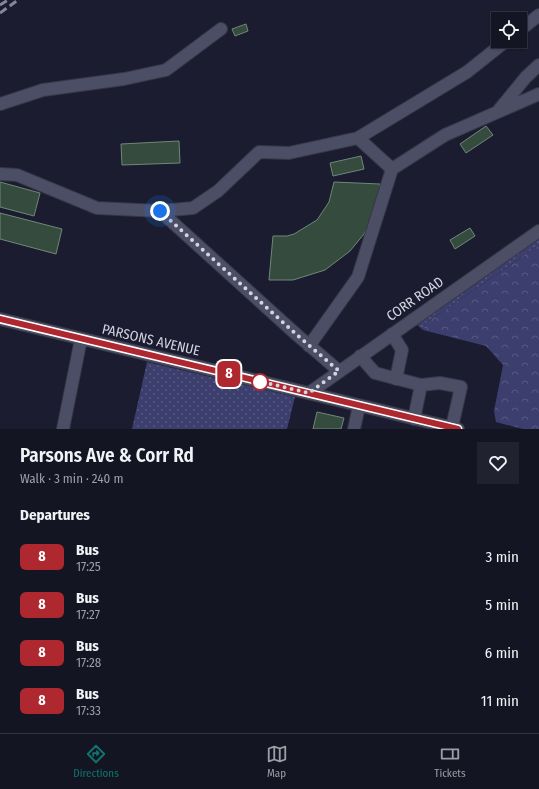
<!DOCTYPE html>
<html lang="en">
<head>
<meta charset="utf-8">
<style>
  :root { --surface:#141523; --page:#212230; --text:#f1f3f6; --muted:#9d9fa6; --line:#333441; --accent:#0f766e }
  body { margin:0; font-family:"Fira Sans Condensed",sans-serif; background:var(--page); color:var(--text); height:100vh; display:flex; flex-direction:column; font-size:15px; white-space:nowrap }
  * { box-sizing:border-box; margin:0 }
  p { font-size:13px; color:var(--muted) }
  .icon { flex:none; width:22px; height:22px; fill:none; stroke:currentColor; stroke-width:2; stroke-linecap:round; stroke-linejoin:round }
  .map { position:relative; height:429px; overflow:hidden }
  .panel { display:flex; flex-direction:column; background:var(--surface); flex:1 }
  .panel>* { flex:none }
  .badge { padding:0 8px; border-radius:6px; font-size:14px; line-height:26px }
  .buttons { position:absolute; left:491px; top:12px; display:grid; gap:8px }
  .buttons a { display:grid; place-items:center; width:36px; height:36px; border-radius:0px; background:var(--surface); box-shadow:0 1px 3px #0004,0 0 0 1px var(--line); font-size:20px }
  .you { position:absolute; width:20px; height:20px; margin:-10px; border:3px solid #fff; border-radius:50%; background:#1a73e8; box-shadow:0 0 0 6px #1a73e833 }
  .map>.badge { position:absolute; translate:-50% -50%; box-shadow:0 0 0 2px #fff }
  h2 { padding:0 20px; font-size:15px; line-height:36px }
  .round { display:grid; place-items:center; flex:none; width:42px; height:42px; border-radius:0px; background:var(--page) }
  .summary { display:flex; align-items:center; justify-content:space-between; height:68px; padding:0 20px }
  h1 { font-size:19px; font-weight:600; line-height:30px }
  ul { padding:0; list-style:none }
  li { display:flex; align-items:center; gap:12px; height:48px; padding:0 20px }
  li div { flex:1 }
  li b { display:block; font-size:15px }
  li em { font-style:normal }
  li .badge { min-width:44px; font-weight:700; text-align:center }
  .menu { display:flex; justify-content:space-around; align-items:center; height:56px; border-top:1px solid var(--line); background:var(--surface); font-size:11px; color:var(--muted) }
  .menu a { display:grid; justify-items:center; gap:2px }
  .menu .selected { color:var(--accent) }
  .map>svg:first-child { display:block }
  .grass { fill:url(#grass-dots) }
  .forest { fill:url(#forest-crowns) }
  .building { fill:#344b3e; stroke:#6f8879 }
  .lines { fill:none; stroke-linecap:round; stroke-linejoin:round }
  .minor-casing { stroke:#373747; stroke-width:14 }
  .minor { stroke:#4b4e64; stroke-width:12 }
  .rail { stroke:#858796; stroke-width:3; stroke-dasharray:8 4; stroke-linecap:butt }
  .line-casing { stroke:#fff; stroke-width:9 }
  .line { stroke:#af272f; stroke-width:6 }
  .walk { stroke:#d2d4e1; stroke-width:4; stroke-dasharray:0 7.2 }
  .stop-dot { fill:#fff; stroke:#af272f; stroke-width:2 }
  .labels { text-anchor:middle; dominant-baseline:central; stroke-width:3; stroke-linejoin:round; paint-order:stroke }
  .street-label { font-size:14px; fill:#d2d4e1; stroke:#1b1c2f }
</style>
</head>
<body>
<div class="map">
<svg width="539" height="429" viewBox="0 0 539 429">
  <defs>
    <pattern id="grass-dots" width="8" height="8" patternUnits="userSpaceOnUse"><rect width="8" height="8" fill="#3c3f6e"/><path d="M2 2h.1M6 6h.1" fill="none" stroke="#575a82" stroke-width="1.8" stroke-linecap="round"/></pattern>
    <pattern id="forest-crowns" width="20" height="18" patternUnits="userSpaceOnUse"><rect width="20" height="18" fill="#3c3f6e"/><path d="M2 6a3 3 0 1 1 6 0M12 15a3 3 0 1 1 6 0" fill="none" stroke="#575a82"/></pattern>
  </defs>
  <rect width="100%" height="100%" fill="#1b1c2f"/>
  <!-- grass -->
  <path class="grass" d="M 539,238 L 539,245 L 426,323 L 423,330 L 415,323 Z
    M 147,362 L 295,397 L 287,429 L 132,429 Z"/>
  <!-- forest -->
  <path class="forest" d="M 539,245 L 539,429 L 523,429 L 496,422 L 494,411 L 503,365 L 486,346 L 423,330 L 426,323 Z"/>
  <!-- building -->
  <path class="building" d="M 246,24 L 248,31 L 235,36 L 232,29 Z
    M 486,126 L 493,135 L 466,153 L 460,144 Z
    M 179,141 L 180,163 L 122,165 L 121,144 Z
    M 361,156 L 364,169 L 333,176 L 330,163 Z
    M 0,182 L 40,193 L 34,216 L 0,207 Z
    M 334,182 L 380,184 L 379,193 L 369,225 L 364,234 L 350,251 L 325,270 L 293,280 L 269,280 L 273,236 L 287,236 L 294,234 L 317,220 L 329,202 Z
    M 0,213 L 62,229 L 56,254 L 0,239 Z
    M 470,228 L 475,236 L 455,249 L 450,240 Z
    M 317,412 L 344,418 L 341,429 L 313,429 Z"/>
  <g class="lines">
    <defs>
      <path id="minor" d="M 520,30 L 539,15
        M 0,104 L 43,90 L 124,79 L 166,70 L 221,29
        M 499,110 L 526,77 L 539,65
        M 358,138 L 467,72 L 506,41
        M 0,174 L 17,175 L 97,208 L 160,211 L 297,335 L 339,371
        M 160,211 L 193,208 L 218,191 L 259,152 L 289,153 L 358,138 L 392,169 L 445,135 L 539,94
        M 0,319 L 458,429
        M 392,334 L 402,350 L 396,379
        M 309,346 L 358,277 L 392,169
        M 360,356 L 375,373 L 421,385 L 414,419
        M 421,385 L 440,383 L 461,387 L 452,427
        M 309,393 L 539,231
        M 63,429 L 81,339
        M 354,429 L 359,406"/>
    </defs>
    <!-- minor casing -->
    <use href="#minor" class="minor-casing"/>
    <!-- minor -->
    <use href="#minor" class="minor"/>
    <!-- rail -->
    <path class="rail" d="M 0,5 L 8,0
      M 0,13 L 18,0"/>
  </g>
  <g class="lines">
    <defs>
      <path id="line" d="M 0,319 L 458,429"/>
    </defs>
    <!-- line casing -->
    <use href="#line" class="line-casing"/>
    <!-- line -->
    <use href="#line" class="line"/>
    <!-- walk -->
    <path class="walk" d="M 160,211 L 297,335 L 339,371 L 309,393 L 258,381 L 260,382"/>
  </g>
  <!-- markers -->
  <circle class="stop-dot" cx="260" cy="382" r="8"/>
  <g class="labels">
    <!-- street labels -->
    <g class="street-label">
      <text transform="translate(415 299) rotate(-35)">CORR ROAD</text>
      <text transform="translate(151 340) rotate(13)">PARSONS AVENUE</text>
    </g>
  </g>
</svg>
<div class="buttons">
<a><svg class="icon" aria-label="locate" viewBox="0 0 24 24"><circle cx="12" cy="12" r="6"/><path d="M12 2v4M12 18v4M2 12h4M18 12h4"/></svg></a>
</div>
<div class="you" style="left:160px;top:211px"></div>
<b class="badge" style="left:229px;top:374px;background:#af272f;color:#fff">8</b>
</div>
<section class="panel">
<div class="summary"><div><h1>Parsons Ave &amp; Corr Rd</h1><p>Walk · 3 min · 240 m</p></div><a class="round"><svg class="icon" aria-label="heart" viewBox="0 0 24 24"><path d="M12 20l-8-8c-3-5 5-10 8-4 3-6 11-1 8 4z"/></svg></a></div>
<h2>Departures</h2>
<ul>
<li><span class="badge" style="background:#af272f;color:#fff">8</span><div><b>Bus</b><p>17:25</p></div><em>3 min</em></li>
<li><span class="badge" style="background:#af272f;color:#fff">8</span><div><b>Bus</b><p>17:27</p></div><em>5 min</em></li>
<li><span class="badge" style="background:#af272f;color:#fff">8</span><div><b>Bus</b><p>17:28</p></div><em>6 min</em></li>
<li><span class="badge" style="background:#af272f;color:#fff">8</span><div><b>Bus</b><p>17:33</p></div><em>11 min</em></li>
</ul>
</section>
<nav class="menu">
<a class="selected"><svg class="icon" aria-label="directions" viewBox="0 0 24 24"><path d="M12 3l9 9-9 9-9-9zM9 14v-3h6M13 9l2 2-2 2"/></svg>Directions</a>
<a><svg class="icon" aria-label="map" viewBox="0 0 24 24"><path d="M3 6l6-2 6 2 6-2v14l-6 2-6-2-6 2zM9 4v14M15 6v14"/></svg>Map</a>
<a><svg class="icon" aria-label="tickets" viewBox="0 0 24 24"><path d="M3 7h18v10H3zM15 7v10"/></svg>Tickets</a>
</nav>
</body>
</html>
